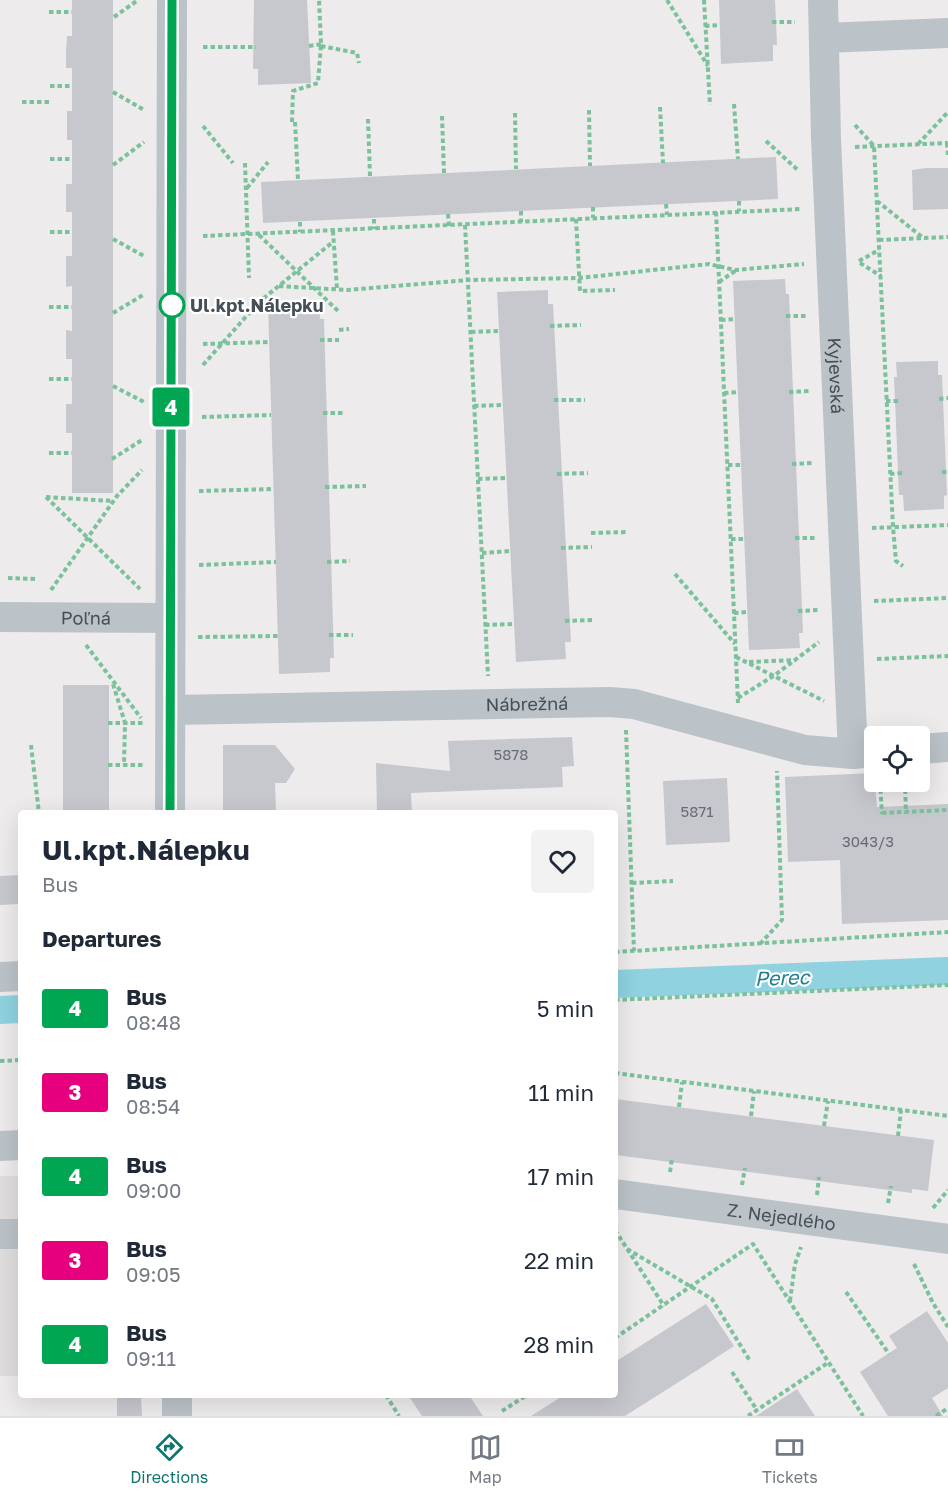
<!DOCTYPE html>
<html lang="en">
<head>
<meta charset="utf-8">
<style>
  :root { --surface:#fff; --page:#f2f2f3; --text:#1f2937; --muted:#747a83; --line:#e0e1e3; --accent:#0f766e }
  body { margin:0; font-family:"Golos Text",sans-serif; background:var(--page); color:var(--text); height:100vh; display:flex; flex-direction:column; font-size:22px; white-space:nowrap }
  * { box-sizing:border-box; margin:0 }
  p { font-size:20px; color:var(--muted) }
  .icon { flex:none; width:33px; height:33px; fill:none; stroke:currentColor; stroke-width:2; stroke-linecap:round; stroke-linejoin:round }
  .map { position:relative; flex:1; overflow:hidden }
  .sheet { position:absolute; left:18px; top:810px; width:600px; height:588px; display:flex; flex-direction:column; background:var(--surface); border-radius:6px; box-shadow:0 6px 24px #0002 }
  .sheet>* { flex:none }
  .badge { padding:0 12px; border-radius:4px; font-size:21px; line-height:39px }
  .buttons { position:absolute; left:864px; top:726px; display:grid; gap:12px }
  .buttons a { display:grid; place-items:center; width:66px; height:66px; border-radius:6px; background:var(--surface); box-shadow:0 6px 24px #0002; font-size:30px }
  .map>.badge { position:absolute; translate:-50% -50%; box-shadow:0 0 0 3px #fff }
  h2 { padding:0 24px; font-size:22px; line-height:54px }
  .round { display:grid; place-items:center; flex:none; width:63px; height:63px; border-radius:6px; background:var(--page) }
  .overview { display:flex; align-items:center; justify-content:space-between; height:102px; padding:0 24px }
  h1 { font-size:28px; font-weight:700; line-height:45px }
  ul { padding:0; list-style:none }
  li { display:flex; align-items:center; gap:18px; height:84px; padding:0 24px }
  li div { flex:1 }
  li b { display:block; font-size:22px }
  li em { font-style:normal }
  li .badge { min-width:66px; font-weight:700; text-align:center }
  .tabs { display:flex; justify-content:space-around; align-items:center; height:84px; border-top:2px solid var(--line); background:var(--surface); font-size:16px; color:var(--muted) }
  .tabs a { display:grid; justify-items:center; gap:3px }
  .tabs .selected { color:var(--accent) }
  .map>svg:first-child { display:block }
  .education { fill:#dfdddd }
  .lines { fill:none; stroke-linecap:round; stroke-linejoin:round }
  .canal { stroke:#90d2df; stroke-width:28 }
  .building { fill:#c7c8ce }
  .path { stroke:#7bc19b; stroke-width:4; stroke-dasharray:4.5 3; stroke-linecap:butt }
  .minor { stroke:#bbc3c9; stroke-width:30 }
  .line-casing { stroke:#fff; stroke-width:14 }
  .line { stroke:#00a651; stroke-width:9 }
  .stop-dot { fill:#fff; stroke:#00a651; stroke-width:3 }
  .labels { text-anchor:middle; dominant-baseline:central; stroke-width:4.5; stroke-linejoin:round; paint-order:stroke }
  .number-label { font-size:15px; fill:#666d74 }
  .stop-label { font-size:18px; font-weight:bold; fill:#464f56; stroke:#fff; text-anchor:start }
  .street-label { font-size:18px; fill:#464f56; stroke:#fff }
  .water-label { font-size:20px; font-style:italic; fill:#1d7f92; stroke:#fff }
</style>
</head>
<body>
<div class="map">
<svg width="948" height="1416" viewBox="0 0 948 1416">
  <rect width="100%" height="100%" fill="#eeebec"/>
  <!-- education -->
  <path class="education" d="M 0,1176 L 21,1176 L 21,1376 L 0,1376 Z"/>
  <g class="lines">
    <!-- canal -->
    <path class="canal" d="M 615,984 L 948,971
      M 0,1010 L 21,1009"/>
  </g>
  <!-- building -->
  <path class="building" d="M 72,0 L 113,0 L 113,493 L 72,493 L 72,433 L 66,433 L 66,404 L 72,404 L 72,359 L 66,359 L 66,330 L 72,331 L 72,286 L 66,287 L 66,256 L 72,256 L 72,212 L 66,212 L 66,184 L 72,184 L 72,140 L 67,140 L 67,111 L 72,111 L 72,68 L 66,68 L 66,52 L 67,36 L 72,36 Z
    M 254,0 L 307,0 L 311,83 L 258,85 L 258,69 L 253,69 Z
    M 719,0 L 775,0 L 777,45 L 773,45 L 773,61 L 721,64 Z
    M 776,157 L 778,199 L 263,223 L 261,182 Z
    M 926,168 L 948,168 L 948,209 L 913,210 L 912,170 Z
    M 785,279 L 786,294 L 789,294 L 803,633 L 799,633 L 800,648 L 749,650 L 733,281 Z
    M 548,290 L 548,304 L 553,304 L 571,642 L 565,642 L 566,659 L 516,662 L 497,292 Z
    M 319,302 L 320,319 L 324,319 L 334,658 L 330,658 L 330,672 L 279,674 L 268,304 Z
    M 938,361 L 938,375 L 942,375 L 947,495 L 944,496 L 944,509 L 904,511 L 903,495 L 899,495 L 894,377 L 897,377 L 896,362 Z
    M 63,685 L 109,685 L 109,813 L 63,813 Z
    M 572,737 L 574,766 L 562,767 L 563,787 L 411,793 L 412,813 L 377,813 L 376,763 L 450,771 L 448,741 Z
    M 223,745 L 275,745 L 295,769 L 286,783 L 275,783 L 276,813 L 223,813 Z
    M 874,773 L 877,807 L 948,804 L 948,920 L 842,924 L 840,860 L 788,862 L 785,777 Z
    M 727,778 L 730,842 L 666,845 L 663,781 Z
    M 21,875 L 21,904 L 0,905 L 0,876 Z
    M 615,1099 L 934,1140 L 928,1191 L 912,1189 L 912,1193 L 615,1155 Z
    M 706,1304 L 734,1346 L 696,1371 L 625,1416 L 531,1416 L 564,1395 L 615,1395 L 615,1362 Z
    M 927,1311 L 948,1343 L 948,1388 L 932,1398 L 943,1416 L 888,1416 L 860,1372 L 897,1348 L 889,1336 Z
    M 797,1389 L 815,1416 L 756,1416 Z
    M 117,1395 L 141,1395 L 142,1416 L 117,1416 Z
    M 408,1395 L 469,1395 L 483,1416 L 422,1416 Z"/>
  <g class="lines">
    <!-- path -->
    <path class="path" d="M 667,0 L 708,66
      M 704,0 L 710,105
      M 49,12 L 72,12
      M 114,17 L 138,0
      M 772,22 L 795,22
      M 705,26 L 720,25
      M 309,46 L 321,44
      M 321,46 L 357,53 L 359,63
      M 203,47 L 256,47
      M 50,86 L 72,86
      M 113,92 L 144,110
      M 22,102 L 50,102
      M 734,104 L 738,159
      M 660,107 L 663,163
      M 589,110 L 590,166
      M 515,113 L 516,169
      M 442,116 L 444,173
      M 368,119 L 370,176
      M 292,122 L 293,91 L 318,83 L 321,44 L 319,0
      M 295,122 L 298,180
      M 855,125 L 874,146 L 893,527 L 896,561 L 903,566
      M 203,126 L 233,163
      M 766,141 L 799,171
      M 947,143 L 948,156
      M 918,144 L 948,112
      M 855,147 L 948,143
      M 50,159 L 72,159
      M 245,163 L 249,278
      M 113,165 L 144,142
      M 247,188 L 268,162
      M 739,201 L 739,211
      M 877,201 L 922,237
      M 666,204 L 667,215
      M 593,207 L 593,218
      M 521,211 L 521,222
      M 716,212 L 738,703
      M 448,214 L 449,226
      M 374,219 L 374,229
      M 576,219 L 580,291 L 615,290
      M 300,222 L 300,232
      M 465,225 L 488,676
      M 333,231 L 337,289
      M 50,232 L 72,232
      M 259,235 L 338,311
      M 203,236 L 802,209
      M 113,239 L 144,256
      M 879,240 L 948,237
      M 859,261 L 879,250
      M 860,263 L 881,276
      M 719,282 L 735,271
      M 279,286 L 347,290 L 468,280 L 579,278 L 709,264 L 735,270 L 804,264
      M 49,307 L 72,307
      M 113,313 L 143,295
      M 786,316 L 806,316
      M 721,320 L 735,319
      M 550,326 L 581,325
      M 339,330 L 349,329
      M 471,332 L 498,331
      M 320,340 L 339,340
      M 203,344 L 269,342
      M 203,365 L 259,302 L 334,241
      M 49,379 L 72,379
      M 113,386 L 144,402
      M 789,392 L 809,391
      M 724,393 L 738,392
      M 939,399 L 948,398
      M 554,400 L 585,400
      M 886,401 L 898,401
      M 474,406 L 502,405
      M 323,413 L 343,413
      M 202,417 L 271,415
      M 49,453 L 72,453
      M 112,459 L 142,440
      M 792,464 L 812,463
      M 728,465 L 742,465
      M 942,472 L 948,472
      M 557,474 L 588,473
      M 890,474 L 902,473
      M 478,479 L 507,478
      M 325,487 L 366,486
      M 199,491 L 274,489
      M 46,497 L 140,589
      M 46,497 L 113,501
      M 872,528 L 948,525
      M 591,533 L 627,532
      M 795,538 L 815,538
      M 731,539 L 744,539
      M 561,548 L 592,547
      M 482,553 L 510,551
      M 327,562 L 350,561
      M 199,565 L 276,562
      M 675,574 L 735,644
      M 8,578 L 37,579
      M 51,590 L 117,496 L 142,470
      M 874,601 L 948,598
      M 798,611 L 819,610
      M 734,613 L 747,612
      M 565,621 L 595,620
      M 485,625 L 514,624
      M 329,635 L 353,635
      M 198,637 L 278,636
      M 86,645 L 141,718
      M 736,657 L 824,701
      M 877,659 L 948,656
      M 749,662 L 796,660
      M 113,684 L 125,723 L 124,765
      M 738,698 L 775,675 L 819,642
      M 108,723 L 144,723
      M 626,730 L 634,951
      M 31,745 L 39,813
      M 108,765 L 144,765
      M 880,782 L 882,814
      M 905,782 L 906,814
      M 882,813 L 948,810
      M 632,883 L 673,881
      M 760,944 L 782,920 L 777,771
      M 615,952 L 948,932
      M 615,1000 L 948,985
      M 0,1061 L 21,1060
      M 615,1073 L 948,1116
      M 679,1107 L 682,1082
      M 751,1116 L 754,1091
      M 824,1126 L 828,1101
      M 898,1136 L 901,1110
      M 670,1172 L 672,1158
      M 742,1185 L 745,1168
      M 817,1195 L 819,1177
      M 888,1203 L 891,1186
      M 933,1208 L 948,1190
      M 615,1230 L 664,1306
      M 627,1249 L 712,1299 L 750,1361
      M 914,1264 L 933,1303 L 948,1327
      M 846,1292 L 889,1354
      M 790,1301 L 795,1264 L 801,1247
      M 615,1338 L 753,1244 L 863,1416
      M 732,1372 L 757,1410
      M 386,1395 L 399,1416
      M 502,1411 L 527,1395
      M 748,1416 L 829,1362
      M 936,1416 L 948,1408"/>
    <!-- minor -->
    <g class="minor">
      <path id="s1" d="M 823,0 L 826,138 L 853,754"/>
      <path d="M 824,38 L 948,33"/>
      <path id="s2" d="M 0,617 L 170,618"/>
      <path id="s3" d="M 171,710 L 610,702 L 634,704 L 805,750 L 853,754 L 874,752"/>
      <path d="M 920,749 L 948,747"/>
      <path d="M 170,813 L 172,0"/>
      <path d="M 0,977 L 21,976"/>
      <path d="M 0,1146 L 21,1145"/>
      <path id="s4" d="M 615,1194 L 948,1239"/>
      <path d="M 0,1234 L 21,1234"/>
      <path d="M 177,1395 L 177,1416"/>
    </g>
  </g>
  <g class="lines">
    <defs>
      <path id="line" d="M 170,813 L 172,0"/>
    </defs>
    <!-- line casing -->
    <use href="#line" class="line-casing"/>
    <!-- line -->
    <use href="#line" class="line"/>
  </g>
  <!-- markers -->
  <circle class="stop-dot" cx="172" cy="305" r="12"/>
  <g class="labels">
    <!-- number labels -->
    <g class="number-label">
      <text x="511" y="754">5878</text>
      <text x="697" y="811">5871</text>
      <text x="868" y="841">3043/3</text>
    </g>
    <!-- stop labels -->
    <g class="stop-label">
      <text x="190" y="305">Ul.kpt.Nálepku</text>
    </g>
    <!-- street labels -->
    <g class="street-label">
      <text stroke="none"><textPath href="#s1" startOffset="376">Kyjevská</textPath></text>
      <text stroke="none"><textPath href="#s2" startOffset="86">Poľná</textPath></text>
      <text stroke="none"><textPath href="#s3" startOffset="356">Nábrežná</textPath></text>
      <text stroke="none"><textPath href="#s4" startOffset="168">Z. Nejedlého</textPath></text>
    </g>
    <!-- water labels -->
    <g class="water-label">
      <text transform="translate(782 977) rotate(-2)">Perec</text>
    </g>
  </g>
</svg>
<div class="buttons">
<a><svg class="icon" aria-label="locate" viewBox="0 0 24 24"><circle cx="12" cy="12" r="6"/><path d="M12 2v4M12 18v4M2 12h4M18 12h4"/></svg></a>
</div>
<b class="badge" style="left:171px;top:407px;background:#00a651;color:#fff">4</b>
<section class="sheet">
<div class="overview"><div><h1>Ul.kpt.Nálepku</h1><p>Bus</p></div><a class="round"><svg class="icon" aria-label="heart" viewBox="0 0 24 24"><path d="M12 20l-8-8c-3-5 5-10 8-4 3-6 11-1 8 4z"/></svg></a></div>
<h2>Departures</h2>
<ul>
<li><span class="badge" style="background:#00a651;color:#fff">4</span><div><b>Bus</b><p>08:48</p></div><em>5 min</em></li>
<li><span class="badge" style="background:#e6007e;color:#fff">3</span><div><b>Bus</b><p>08:54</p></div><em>11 min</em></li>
<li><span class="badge" style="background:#00a651;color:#fff">4</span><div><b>Bus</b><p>09:00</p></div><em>17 min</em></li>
<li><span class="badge" style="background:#e6007e;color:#fff">3</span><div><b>Bus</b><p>09:05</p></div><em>22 min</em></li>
<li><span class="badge" style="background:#00a651;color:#fff">4</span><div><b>Bus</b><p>09:11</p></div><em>28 min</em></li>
</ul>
</section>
</div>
<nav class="tabs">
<a class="selected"><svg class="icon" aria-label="directions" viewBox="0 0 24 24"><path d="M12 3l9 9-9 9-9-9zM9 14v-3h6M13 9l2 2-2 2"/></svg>Directions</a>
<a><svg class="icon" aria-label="map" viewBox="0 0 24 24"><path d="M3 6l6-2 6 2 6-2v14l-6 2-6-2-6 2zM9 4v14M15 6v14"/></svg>Map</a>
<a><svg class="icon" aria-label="tickets" viewBox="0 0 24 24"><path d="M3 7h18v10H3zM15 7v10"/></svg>Tickets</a>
</nav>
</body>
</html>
